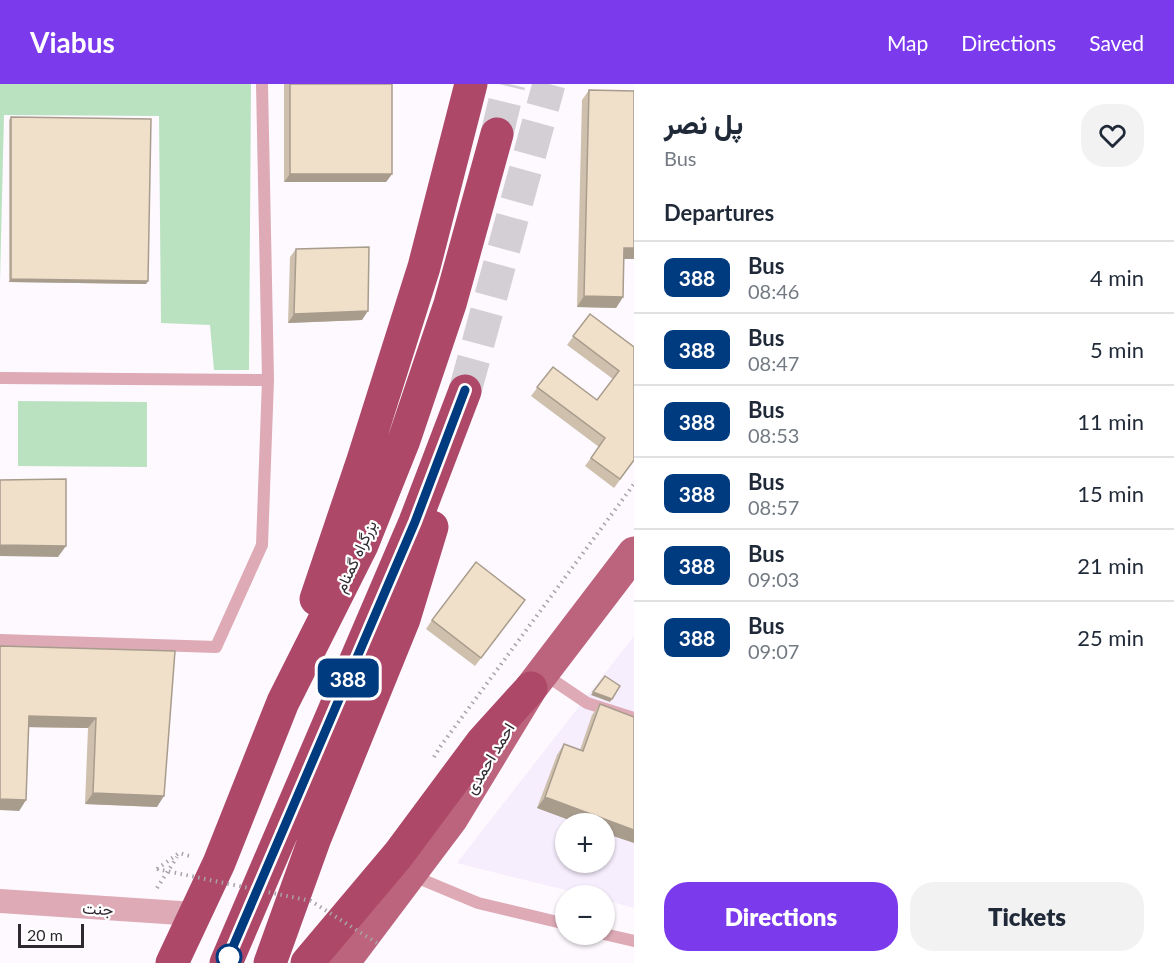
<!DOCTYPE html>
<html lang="en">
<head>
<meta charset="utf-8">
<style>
  :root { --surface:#fff; --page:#f2f2f3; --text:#1f2937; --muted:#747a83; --line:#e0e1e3; --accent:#7c3aed }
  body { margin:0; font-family:Lato,Vazirmatn,sans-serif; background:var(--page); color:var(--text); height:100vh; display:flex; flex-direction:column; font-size:22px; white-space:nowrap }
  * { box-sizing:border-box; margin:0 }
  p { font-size:20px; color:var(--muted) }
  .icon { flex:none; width:33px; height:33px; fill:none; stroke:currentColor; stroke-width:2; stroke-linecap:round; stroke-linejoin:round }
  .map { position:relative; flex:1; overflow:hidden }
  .details { display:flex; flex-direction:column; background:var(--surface); width:540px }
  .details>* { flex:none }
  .badge { padding:0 12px; border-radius:9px; font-size:21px; line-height:39px }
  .controls { position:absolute; left:555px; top:729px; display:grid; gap:12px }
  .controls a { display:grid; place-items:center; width:60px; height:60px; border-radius:50%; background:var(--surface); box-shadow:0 2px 4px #0004; font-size:30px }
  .scale { position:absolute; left:18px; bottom:15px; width:66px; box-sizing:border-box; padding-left:6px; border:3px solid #2e2830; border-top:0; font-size:16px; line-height:21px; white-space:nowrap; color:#2e2830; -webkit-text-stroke:4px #fff; paint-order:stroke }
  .map>.badge { position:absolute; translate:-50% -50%; box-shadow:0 0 0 3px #fff }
  h2 { padding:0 30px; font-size:22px; line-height:54px }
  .round { display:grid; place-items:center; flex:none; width:63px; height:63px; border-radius:24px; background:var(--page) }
  .overview { display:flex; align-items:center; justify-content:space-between; height:102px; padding:0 30px }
  h1 { font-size:28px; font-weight:800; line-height:45px }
  .button { display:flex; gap:12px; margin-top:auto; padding:12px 30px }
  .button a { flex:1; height:69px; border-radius:24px; background:var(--accent); color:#fff; font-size:24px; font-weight:800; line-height:69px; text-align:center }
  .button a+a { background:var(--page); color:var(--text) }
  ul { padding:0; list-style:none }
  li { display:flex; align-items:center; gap:18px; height:72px; padding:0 30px; border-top:2px solid var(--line) }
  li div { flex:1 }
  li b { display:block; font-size:22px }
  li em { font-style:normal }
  li .badge { min-width:66px; font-weight:700; text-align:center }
  header { display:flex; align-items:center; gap:36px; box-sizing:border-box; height:84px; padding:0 30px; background:var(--accent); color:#fff }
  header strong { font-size:28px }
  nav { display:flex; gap:33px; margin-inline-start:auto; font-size:21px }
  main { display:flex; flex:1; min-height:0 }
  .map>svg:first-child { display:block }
  .medical { fill:#f6edfd; fill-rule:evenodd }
  .green { fill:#bae2c1 }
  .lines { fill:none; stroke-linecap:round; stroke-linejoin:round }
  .highway-tunnel { stroke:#d4cfd5; stroke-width:33; stroke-dasharray:33 16; stroke-linecap:butt }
  .path { stroke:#a8a3a9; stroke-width:4; stroke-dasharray:1.5 4.5; stroke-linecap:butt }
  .lane { stroke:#ddaab6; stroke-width:12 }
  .street { stroke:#ddaab6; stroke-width:24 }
  .primary { stroke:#bc637d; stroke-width:33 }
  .highway { stroke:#ae4868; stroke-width:33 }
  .path-bridge { stroke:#a8a3a9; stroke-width:4; stroke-dasharray:1.5 4.5; stroke-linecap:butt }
  .wall { fill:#cec0ad }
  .shaded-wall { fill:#a89c8d }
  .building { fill:#f0dfc9; stroke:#a89c8d; stroke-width:1.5 }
  .line-casing { stroke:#fff; stroke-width:14 }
  .line { stroke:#003b80; stroke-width:9 }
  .stop-dot { fill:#fff; stroke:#003b80; stroke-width:3 }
  .labels { text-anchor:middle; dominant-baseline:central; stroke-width:4.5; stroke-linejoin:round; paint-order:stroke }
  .street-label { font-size:16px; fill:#2e2830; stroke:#fff }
</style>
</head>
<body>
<header>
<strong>Viabus</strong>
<nav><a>Map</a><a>Directions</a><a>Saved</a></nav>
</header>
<main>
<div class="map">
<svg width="634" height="879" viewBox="0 0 634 879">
  <rect width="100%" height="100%" fill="#fdf9fe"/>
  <!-- medical -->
  <path class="medical" d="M 634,552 L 634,824 L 605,816 L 604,812 L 586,811 L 457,779 ZM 566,740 L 604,740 L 604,778 L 566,778 Z"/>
  <!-- green -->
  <path class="green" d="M 0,0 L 251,0 L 249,286 L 214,286 L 210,241 L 161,239 L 159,32 L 4,31 L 0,198 Z
    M 18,317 L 147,318 L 147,383 L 18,382 Z"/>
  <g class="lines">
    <!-- highway-tunnel -->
    <path class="highway-tunnel" d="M 497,50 L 509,0
      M 465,307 L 549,0"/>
    <!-- path -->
    <path class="path" d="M 434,673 L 440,663 L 634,400
      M 157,785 L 179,769 L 193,773
      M 157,804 L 177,773"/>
    <!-- lane -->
    <path class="lane" d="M 0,294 L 268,296
      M 0,556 L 216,563 L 262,461 L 268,296 L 262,0
      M 544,590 L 587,619 L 634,634
      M 411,791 L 478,819 L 566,840
      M 604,850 L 634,857"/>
    <!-- street -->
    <path class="street" d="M 0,817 L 195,830"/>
    <!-- primary -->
    <path class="primary" d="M 343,879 L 452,734 L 531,604 L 634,469"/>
    <!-- highway -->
    <path class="highway" d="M 316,515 L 363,376 L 424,183 L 471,0
      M 172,879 L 219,779 L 283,618 L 362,461 L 404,356 L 450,220 L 497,50
      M 226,879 L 415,438 L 465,307
      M 270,879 L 315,754 L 404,535 L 432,443
      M 307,879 L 398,771 L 482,658 L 531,604"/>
    <!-- path-bridge -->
    <path class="path-bridge" d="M 157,785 L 311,817 L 380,861"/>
  </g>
  <!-- wall -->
  <path class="wall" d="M 284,0 L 392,0 L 392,90 L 386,98 L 284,98 Z
    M 589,6 L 634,7 L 634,175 L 624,175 L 623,213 L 616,224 L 577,223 L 582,16 Z
    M 11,33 L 148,197 L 146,200 L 9,198 L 9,36 Z
    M 296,165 L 362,236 L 288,239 L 290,173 Z
    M 590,230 L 634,263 L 634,377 L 614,404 L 585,382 L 599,363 L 531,312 L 553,283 L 597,316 L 613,295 L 567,261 Z
    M 525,516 L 475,582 L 426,545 L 432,536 Z
    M 0,562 L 175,567 L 157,723 L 85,720 L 88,644 L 28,643 L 26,716 L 19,727 Z
    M 600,620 L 604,740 L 580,740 L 537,724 L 557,671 L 564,660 L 580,666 L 592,631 Z"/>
  <!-- shaded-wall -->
  <path class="shaded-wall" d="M 290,90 L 392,90 L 386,98 L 284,98 Z
    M 624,164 L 634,164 L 634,175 L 617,175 Z
    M 11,195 L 148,197 L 146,200 L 9,198 Z
    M 584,212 L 623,213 L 616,224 L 577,223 Z
    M 368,227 L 362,236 L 288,239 L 294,230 Z
    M 0,461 L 66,462 L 58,473 L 0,472 Z
    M 593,608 L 612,615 L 610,618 L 591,611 Z
    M 29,632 L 96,634 L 88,644 L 21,643 Z
    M 93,709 L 164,712 L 157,723 L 85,720 Z
    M 545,713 L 634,746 L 634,759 L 604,749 L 604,740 L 580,740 L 537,724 Z
    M 0,715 L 26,716 L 19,727 L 0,726 Z"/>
  <!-- building -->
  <path class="building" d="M 290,0 L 392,0 L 392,90 L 290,90 Z
    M 589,6 L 634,7 L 634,164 L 624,164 L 623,213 L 584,212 Z
    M 11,33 L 151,35 L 148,197 L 11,195 Z
    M 369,163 L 368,227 L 294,230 L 296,165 Z
    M 590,230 L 634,263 L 634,376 L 620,395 L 591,374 L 605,354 L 537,303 L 553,283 L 597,316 L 619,287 L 573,252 Z
    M 66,395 L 66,462 L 0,461 L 0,396 Z
    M 476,478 L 525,516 L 481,574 L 432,536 Z
    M 0,562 L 175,567 L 164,712 L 93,709 L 96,634 L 29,632 L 26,716 L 0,715 Z
    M 605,592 L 620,602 L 612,615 L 593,608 Z
    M 600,620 L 634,633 L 634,746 L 545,713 L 564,660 L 583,667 Z"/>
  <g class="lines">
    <defs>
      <path id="line" d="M 226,879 L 415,438 L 465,306"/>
    </defs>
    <!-- line casing -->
    <use href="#line" class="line-casing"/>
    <!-- line -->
    <use href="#line" class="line"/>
  </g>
  <!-- markers -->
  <circle class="stop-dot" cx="229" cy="873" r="12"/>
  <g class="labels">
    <!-- street labels -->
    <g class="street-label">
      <text transform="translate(355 472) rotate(-65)">بزرگراه گمنام</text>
      <text transform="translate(489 674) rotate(-59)">احمد احمدی</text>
      <text transform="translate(98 824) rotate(4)">جنت</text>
    </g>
  </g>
</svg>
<div class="controls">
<a>+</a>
<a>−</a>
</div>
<div class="scale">20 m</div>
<b class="badge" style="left:348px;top:594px;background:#003b80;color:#fff">388</b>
</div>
<section class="details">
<div class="overview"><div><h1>پل نصر</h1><p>Bus</p></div><a class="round"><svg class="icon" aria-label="heart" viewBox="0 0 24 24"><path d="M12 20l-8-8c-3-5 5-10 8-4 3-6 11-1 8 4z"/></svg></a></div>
<h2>Departures</h2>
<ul>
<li><span class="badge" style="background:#003b80;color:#fff">388</span><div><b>Bus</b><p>08:46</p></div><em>4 min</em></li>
<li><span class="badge" style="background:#003b80;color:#fff">388</span><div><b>Bus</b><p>08:47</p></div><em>5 min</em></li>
<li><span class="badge" style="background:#003b80;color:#fff">388</span><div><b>Bus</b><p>08:53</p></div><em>11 min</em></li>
<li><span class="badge" style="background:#003b80;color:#fff">388</span><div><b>Bus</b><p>08:57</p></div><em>15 min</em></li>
<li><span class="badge" style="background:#003b80;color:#fff">388</span><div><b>Bus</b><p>09:03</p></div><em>21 min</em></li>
<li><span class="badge" style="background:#003b80;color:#fff">388</span><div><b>Bus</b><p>09:07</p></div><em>25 min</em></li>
</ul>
<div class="button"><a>Directions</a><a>Tickets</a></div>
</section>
</main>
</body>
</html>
